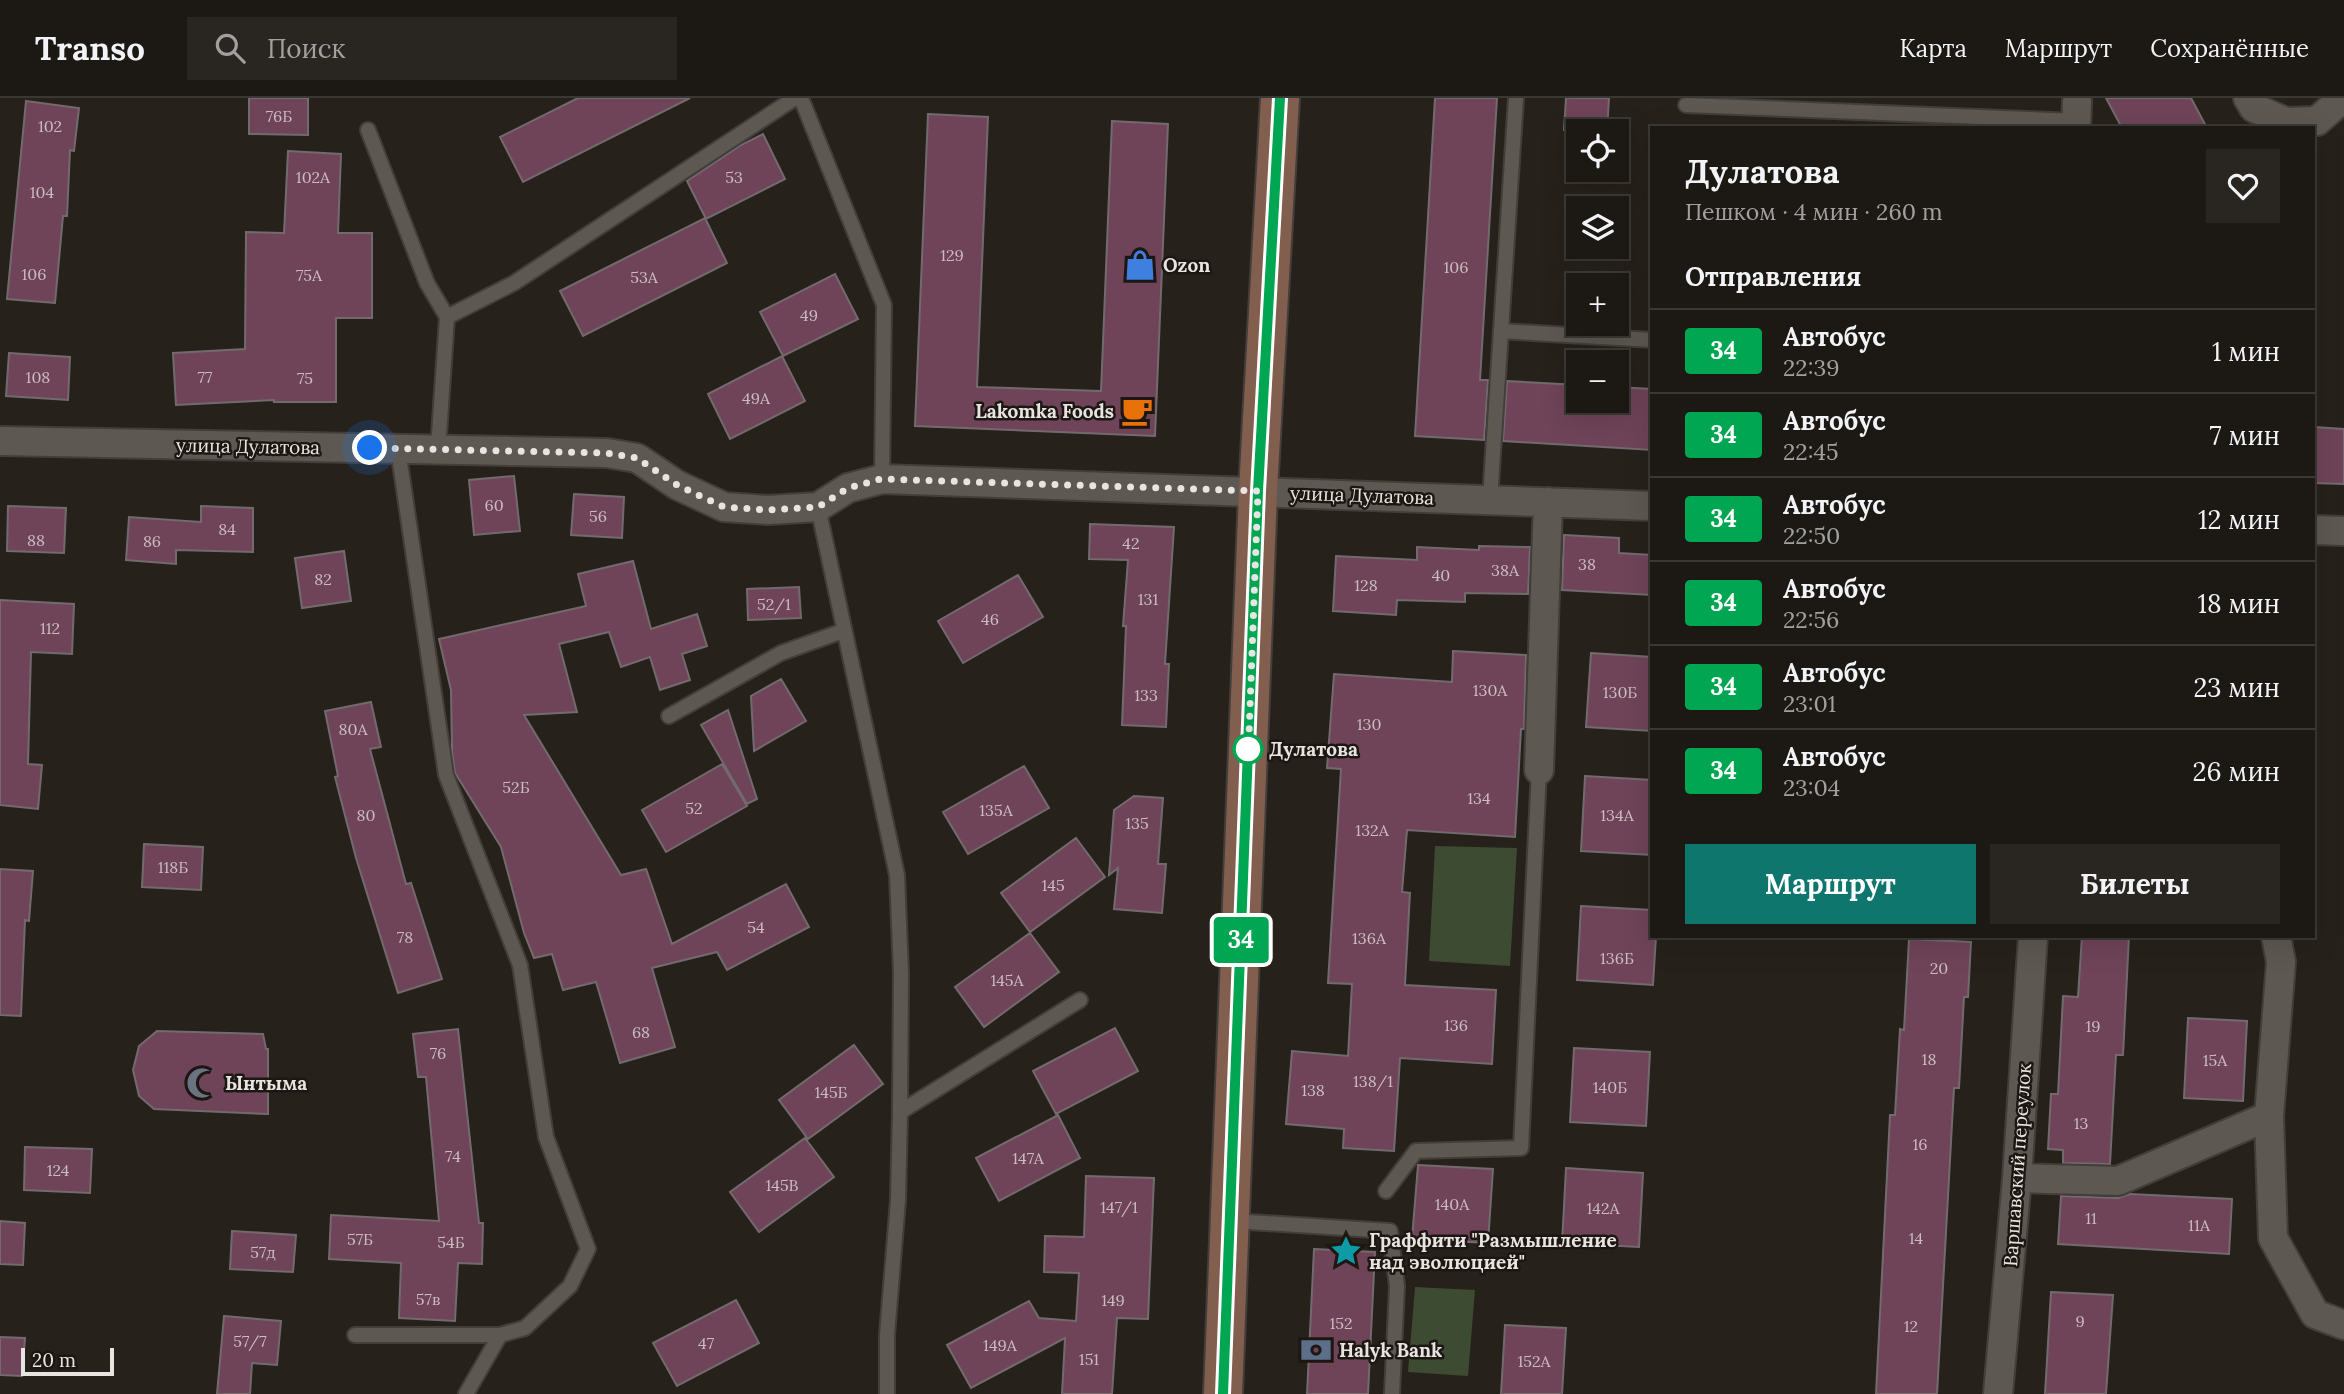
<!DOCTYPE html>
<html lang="ru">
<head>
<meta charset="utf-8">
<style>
  :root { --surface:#1c1914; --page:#292622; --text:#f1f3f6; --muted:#a0a0a0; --line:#3a3834; --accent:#0f766e }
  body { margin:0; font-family:Lora,serif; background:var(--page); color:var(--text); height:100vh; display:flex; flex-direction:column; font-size:26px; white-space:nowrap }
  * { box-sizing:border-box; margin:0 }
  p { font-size:23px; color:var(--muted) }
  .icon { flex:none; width:38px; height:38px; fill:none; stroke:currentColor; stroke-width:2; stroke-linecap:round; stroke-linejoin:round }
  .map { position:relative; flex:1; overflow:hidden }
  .side { position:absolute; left:1650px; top:28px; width:665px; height:812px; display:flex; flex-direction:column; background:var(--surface); border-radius:0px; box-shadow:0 7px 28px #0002,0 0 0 2px var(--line) }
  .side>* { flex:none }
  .badge { padding:0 14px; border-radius:5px; font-size:24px; line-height:46px }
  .tools { position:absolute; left:1566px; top:21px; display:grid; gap:14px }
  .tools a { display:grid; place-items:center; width:63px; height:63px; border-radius:0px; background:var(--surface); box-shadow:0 7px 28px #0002,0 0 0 2px var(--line); font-size:35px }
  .scale { position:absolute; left:21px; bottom:18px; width:93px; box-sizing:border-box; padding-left:7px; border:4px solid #e8e4e1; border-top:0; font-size:19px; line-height:24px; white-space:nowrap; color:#e8e4e1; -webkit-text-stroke:5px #1c1712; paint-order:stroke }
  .you { position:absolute; width:35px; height:35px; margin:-18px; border:5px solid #fff; border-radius:50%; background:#1a73e8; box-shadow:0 0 0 10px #1a73e833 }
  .map>.badge { position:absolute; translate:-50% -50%; box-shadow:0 0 0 4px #fff }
  h2 { padding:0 35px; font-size:26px; line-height:63px }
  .round { display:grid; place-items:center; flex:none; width:74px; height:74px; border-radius:0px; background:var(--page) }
  .headline { display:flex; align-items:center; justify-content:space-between; height:119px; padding:0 35px }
  h1 { font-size:33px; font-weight:800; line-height:52px }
  .button { display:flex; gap:14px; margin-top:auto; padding:14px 35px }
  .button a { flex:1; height:80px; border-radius:0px; background:var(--accent); color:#fff; font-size:28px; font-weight:800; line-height:80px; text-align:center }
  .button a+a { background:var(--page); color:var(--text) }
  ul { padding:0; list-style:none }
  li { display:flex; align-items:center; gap:21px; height:84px; padding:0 35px; border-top:2px solid var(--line) }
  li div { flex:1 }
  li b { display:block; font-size:26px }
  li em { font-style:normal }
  li .badge { min-width:77px; font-weight:700; text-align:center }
  header { display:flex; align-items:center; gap:42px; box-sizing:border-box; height:98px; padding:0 35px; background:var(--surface); border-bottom:2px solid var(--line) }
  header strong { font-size:33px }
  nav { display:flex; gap:38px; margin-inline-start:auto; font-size:24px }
  .search { width:490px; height:63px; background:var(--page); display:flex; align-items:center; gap:18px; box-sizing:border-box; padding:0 24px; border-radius:0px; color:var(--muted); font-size:26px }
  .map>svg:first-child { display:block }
  .green { fill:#3d4b32 }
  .building { fill:#6f4458; stroke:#736a6e; stroke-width:2 }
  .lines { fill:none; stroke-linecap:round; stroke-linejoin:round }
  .lane-casing { stroke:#433e3b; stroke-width:18 }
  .street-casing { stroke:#433e3b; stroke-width:32 }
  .secondary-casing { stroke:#433e3b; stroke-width:42 }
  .lane { stroke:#5d5851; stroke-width:14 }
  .street { stroke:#5d5851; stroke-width:28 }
  .secondary { stroke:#825e4e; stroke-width:38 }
  .line-casing { stroke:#fff; stroke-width:16 }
  .line { stroke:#00a651; stroke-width:10 }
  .walk { stroke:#e8e4e1; stroke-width:7; stroke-dasharray:0 12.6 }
  .stop-dot { fill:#fff; stroke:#00a651; stroke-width:3.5 }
  .labels { text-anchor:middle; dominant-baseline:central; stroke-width:5; stroke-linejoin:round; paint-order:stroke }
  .number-label { font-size:16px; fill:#cabcbf }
  .poi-label { font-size:19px; font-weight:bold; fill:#e8e4e1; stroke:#1c1712; text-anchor:start }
  .street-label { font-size:19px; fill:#e8e4e1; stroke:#1c1712 }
  .stop-label { font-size:19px; font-weight:bold; fill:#e8e4e1; stroke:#1c1712; text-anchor:start }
</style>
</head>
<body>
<header>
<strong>Transo</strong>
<div class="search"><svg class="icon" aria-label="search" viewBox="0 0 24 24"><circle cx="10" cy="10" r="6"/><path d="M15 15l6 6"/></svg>Поиск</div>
<nav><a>Карта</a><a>Маршрут</a><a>Сохранённые</a></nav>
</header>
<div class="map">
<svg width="2344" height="1296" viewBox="0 0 2344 1296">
  <rect width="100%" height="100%" fill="#26211b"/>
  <!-- green -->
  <path class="green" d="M 1435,748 L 1517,750 L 1510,868 L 1429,863 Z
    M 1415,1189 L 1475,1192 L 1468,1278 L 1408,1274 Z"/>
  <!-- building -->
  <path class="building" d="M 249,0 L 308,0 L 308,37 L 249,36 Z
    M 578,0 L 690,0 L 523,84 L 500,39 Z
    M 1435,0 L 1497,0 L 1480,282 L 1488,282 L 1484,342 L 1415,338 Z
    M 1566,0 L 1609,0 L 1607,33 L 1564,32 Z
    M 2106,0 L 2191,0 L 2207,30 L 2122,30 Z
    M 26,3 L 79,10 L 74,53 L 70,52 L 67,118 L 63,118 L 55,205 L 7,201 Z
    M 928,16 L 988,19 L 977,289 L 1101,293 L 1112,23 L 1168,26 L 1155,338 L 915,328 Z
    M 763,36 L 785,81 L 706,121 L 687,83 L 741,47 Z
    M 288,53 L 341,56 L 338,135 L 372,135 L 372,220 L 336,220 L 336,304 L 274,304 L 274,302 L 176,307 L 173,255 L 245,251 L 246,134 L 284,135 Z
    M 705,120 L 727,165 L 583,238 L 560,193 Z
    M 835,176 L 858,221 L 783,258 L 760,214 Z
    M 9,255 L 70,259 L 68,302 L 6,298 Z
    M 782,258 L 805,303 L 730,341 L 708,296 Z
    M 1507,283 L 1578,287 L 1578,303 L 1617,303 L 1617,289 L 1652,291 L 1652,352 L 1503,343 Z
    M 2315,329 L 2344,331 L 2344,386 L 2314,385 Z
    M 514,378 L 520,433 L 474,437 L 469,382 Z
    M 574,396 L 624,399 L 622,440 L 571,437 Z
    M 8,408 L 66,410 L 64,455 L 7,453 Z
    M 201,408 L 253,410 L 253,454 L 176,452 L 176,466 L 126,462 L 129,419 L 201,424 Z
    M 1090,426 L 1174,429 L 1165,566 L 1169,566 L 1166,629 L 1122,627 L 1126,528 L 1123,528 L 1128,462 L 1089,461 Z
    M 1564,437 L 1619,440 L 1619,455 L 1652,457 L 1652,497 L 1562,492 Z
    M 1479,448 L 1530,449 L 1528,496 L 1465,495 L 1465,504 L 1397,502 L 1396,517 L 1333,513 L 1336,458 L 1417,462 L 1417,449 L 1479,452 Z
    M 344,453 L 351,503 L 302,510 L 295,460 Z
    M 633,463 L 651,531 L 697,516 L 707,548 L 682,556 L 690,582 L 660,592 L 650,559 L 621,569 L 609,534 L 559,546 L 577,614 L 524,617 L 621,777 L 646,771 L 672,846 L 786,786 L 809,829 L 727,872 L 717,854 L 652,870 L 675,949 L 620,965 L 596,884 L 563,892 L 552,856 L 534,860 L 524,835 L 501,749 L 455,675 L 452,654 L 451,592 L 439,541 L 586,508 L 578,476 Z
    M 1018,477 L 1043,519 L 963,565 L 938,523 Z
    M 799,489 L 801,520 L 748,522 L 747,491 Z
    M 0,502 L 74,506 L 72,556 L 31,554 L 28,666 L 42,667 L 38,711 L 0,707 Z
    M 1453,553 L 1526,557 L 1524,631 L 1521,631 L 1515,739 L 1407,732 L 1402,794 L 1410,795 L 1405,887 L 1496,892 L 1492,966 L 1400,960 L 1394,1053 L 1343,1050 L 1344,1031 L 1286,1026 L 1292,953 L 1348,958 L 1352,886 L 1328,885 L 1341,671 L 1327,670 L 1334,576 L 1452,584 Z
    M 1591,555 L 1652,559 L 1652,633 L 1586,629 Z
    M 781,581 L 806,623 L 754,653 L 751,598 Z
    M 371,604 L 381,649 L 370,651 L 406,786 L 411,785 L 442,881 L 398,895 L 356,760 L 335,679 L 338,678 L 325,613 Z
    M 728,612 L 757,701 L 747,706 L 701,627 Z
    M 722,666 L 747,708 L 666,754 L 642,712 Z
    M 1024,668 L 1049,710 L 968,756 L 943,714 Z
    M 1585,678 L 1652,682 L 1652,757 L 1581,753 Z
    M 1134,698 L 1163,700 L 1158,766 L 1166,766 L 1162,815 L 1114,811 L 1118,770 L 1109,777 L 1114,712 Z
    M 1076,740 L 1105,779 L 1030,834 L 1001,795 Z
    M 144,746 L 203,749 L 201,792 L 142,789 Z
    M 0,771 L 33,773 L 29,823 L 25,822 L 21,918 L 0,917 Z
    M 1581,808 L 1652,812 L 1652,838 L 1656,838 L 1653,887 L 1577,882 Z
    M 1030,835 L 1059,874 L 984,929 L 955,889 Z
    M 2082,838 L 2129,838 L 2123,957 L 2116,957 L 2110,1066 L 2063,1065 L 2063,1052 L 2048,1051 L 2051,996 L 2058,996 L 2063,898 L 2078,899 Z
    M 1909,841 L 1971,844 L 1968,899 L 1964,899 L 1959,990 L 1954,990 L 1937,1296 L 1876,1296 L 1890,1017 L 1895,1017 L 1900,931 L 1904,932 Z
    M 2188,920 L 2247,923 L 2243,1003 L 2184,1000 Z
    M 1115,930 L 1138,973 L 1056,1016 L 1033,973 Z
    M 458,931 L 479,1125 L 483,1125 L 482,1166 L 458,1165 L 455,1223 L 399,1220 L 401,1165 L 329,1161 L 331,1117 L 439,1123 L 426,979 L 418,979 L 413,936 Z
    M 157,933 L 263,936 L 266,951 L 268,951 L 268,1016 L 154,1011 L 139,998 L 133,972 L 139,948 Z
    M 854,947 L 883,986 L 808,1041 L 779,1002 Z
    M 1574,950 L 1650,954 L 1646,1028 L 1570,1024 Z
    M 1058,1017 L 1080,1060 L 999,1103 L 976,1060 Z
    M 805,1040 L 834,1079 L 759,1134 L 730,1094 Z
    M 25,1049 L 92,1051 L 90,1095 L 24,1092 Z
    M 1418,1067 L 1493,1071 L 1488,1145 L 1412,1141 Z
    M 1566,1070 L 1643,1075 L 1639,1149 L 1562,1145 Z
    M 1086,1078 L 1154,1080 L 1148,1221 L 1117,1220 L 1112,1296 L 1062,1296 L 1065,1240 L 971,1290 L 947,1247 L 1029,1203 L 1039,1220 L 1076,1223 L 1079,1175 L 1044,1174 L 1045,1138 L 1084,1139 Z
    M 2130,1096 L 2232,1101 L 2229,1156 L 2058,1146 L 2061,1098 L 2118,1100 Z
    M 0,1123 L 25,1125 L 23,1167 L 0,1166 Z
    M 232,1133 L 296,1137 L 293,1174 L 230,1171 Z
    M 1314,1151 L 1375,1154 L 1368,1296 L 1307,1296 Z
    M 2051,1194 L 2113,1197 L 2106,1296 L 2045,1296 Z
    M 736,1202 L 759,1245 L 677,1288 L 653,1245 Z
    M 224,1218 L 281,1223 L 277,1267 L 252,1265 L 250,1296 L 217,1296 Z
    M 1505,1227 L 1566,1230 L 1562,1296 L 1501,1296 Z
    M 0,1239 L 25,1240 L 22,1278 L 0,1277 Z"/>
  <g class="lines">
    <defs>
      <path id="lane" d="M 801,0 L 884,207 L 882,381
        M 1686,7 L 2076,23
        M 368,32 L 427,185 L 447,219 L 438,352
        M 447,219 L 514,185 L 795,0
        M 1501,233 L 1652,242
        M 398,351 L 446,677 L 520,867 L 546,1039 L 588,1151 L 570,1188 L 525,1230 L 500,1237 L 466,1296
        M 1490,402 L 1516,0
        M 818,409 L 897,777 L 901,875 L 900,1014 L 898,1102 L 887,1237 L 887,1296
        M 669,618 L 781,555 L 843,533
        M 900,1014 L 1080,902
        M 1386,1093 L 1416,1053 L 1521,1050 L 1539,672
        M 1233,1123 L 1390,1133 L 1397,1188 L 1392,1296
        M 355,1237 L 500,1237"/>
      <path id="street" d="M 2248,0 L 2254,10 L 2286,24 L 2317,23 L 2343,0
        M 2076,30 L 2077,4
        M 0,343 L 607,355 L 637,360 L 677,387 L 724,409 L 768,412 L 818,409 L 848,390 L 882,381 L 1652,408
        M 2314,432 L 2344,433
        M 1539,672 L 1548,404
        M 2269,1018 L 2273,1140 L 2315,1216 L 2344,1227
        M 2017,1080 L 2118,1083 L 2269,1018 L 2281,864 L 2276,838
        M 1998,1296 L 2017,1080 L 2033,838"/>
      <path id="secondary" d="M 1223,1296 L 1258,393 L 1280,0"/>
    </defs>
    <!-- lane casing -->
    <use href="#lane" class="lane-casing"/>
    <!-- street casing -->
    <use href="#street" class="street-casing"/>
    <!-- secondary casing -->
    <use href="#secondary" class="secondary-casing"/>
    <!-- lane -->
    <use href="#lane" class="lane"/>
    <!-- street -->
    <use href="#street" class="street"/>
    <!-- secondary -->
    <use href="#secondary" class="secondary"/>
  </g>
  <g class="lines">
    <defs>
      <path id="line" d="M 1223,1296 L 1258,393 L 1280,0"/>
    </defs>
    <!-- line casing -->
    <use href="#line" class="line-casing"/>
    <!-- line -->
    <use href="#line" class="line"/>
    <!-- walk -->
    <path class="walk" d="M 370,350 L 607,355 L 637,360 L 677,387 L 724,409 L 768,412 L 818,409 L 848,390 L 881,381 L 1258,393 L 1248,663 L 1248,651"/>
  </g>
  <!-- icons -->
  <defs>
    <symbol id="shop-bare" viewBox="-9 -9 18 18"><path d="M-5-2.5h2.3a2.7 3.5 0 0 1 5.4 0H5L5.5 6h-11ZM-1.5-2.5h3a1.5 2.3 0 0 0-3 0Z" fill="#3f7fe0" stroke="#1c1712" stroke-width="2.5" paint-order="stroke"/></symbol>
    <symbol id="cafe-bare" viewBox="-9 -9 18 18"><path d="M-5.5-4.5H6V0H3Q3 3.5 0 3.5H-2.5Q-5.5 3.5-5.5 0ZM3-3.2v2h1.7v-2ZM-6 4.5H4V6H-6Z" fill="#e8710a" stroke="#1c1712" stroke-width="2.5" paint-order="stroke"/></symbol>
    <symbol id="mosque-bare" viewBox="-9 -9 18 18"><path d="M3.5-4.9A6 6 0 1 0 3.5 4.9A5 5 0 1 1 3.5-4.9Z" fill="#6b7280" stroke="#1c1712" stroke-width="2.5" paint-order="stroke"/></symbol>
    <symbol id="sight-bare" viewBox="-9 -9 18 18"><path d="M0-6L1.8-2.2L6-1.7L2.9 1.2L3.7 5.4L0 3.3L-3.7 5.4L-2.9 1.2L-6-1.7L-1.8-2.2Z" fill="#0f9aa8" stroke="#1c1712" stroke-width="2.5" paint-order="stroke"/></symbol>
    <symbol id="bank-bare" viewBox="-9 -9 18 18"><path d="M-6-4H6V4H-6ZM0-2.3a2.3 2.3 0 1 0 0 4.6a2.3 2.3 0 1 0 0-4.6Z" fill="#5c6f8a" stroke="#1c1712" stroke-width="2.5" paint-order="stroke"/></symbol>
  </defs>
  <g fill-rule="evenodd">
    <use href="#shop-bare" x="1118" y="145" width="44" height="44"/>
    <use href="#cafe-bare" x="1115" y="291" width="44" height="44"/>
    <use href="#mosque-bare" x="180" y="963" width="44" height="44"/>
    <use href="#sight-bare" x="1324" y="1131" width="44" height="44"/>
    <use href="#bank-bare" x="1294" y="1230" width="44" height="44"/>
  </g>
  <!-- markers -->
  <circle class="stop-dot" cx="1248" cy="651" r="14"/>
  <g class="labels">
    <!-- number labels -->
    <g class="number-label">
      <text x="279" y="18">76Б</text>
      <text x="50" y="28">102</text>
      <text x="313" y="79">102А</text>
      <text x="734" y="79">53</text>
      <text x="42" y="94">104</text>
      <text x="952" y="157">129</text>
      <text x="1456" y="169">106</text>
      <text x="34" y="176">106</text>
      <text x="309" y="177">75А</text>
      <text x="644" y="179">53А</text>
      <text x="809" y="217">49</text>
      <text x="38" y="279">108</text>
      <text x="205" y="279">77</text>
      <text x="305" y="280">75</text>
      <text x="756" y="300">49А</text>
      <text x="494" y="407">60</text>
      <text x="598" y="418">56</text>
      <text x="227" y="431">84</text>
      <text x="36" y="442">88</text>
      <text x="152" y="443">86</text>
      <text x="1131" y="445">42</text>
      <text x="1587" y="466">38</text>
      <text x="1505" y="472">38А</text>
      <text x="1441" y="477">40</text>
      <text x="323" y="481">82</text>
      <text x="1366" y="487">128</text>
      <text x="1148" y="501">131</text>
      <text x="774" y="506">52/1</text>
      <text x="990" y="521">46</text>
      <text x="50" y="530">112</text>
      <text x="1490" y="592">130А</text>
      <text x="1620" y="594">130Б</text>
      <text x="1146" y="597">133</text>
      <text x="1369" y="626">130</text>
      <text x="353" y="631">80А</text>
      <text x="516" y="689">52Б</text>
      <text x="1479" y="700">134</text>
      <text x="694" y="710">52</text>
      <text x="996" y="712">135А</text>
      <text x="366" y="717">80</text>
      <text x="1617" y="717">134А</text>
      <text x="1137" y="725">135</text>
      <text x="1372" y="732">132А</text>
      <text x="173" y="769">118Б</text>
      <text x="1053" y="787">145</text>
      <text x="756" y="829">54</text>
      <text x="405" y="839">78</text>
      <text x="1369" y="840">136А</text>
      <text x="1617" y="860">136Б</text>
      <text x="1939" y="870">20</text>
      <text x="1007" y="882">145А</text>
      <text x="1456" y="927">136</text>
      <text x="2093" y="928">19</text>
      <text x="641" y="934">68</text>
      <text x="438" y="955">76</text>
      <text x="1929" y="961">18</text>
      <text x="2215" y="962">15А</text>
      <text x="1373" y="983">138/1</text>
      <text x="1610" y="989">140Б</text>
      <text x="1313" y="992">138</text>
      <text x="831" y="994">145Б</text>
      <text x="2081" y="1025">13</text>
      <text x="1920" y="1046">16</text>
      <text x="453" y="1058">74</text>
      <text x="1028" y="1060">147А</text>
      <text x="58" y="1072">124</text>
      <text x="782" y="1087">145В</text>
      <text x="1452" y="1106">140А</text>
      <text x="1119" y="1109">147/1</text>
      <text x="1603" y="1110">142А</text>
      <text x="2091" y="1120">11</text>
      <text x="2199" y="1127">11А</text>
      <text x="1916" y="1140">14</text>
      <text x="360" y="1141">57Б</text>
      <text x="451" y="1144">54Б</text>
      <text x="263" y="1154">57д</text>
      <text x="428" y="1201">57в</text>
      <text x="1113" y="1202">149</text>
      <text x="2080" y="1223">9</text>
      <text x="1341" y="1225">152</text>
      <text x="1911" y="1228">12</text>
      <text x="250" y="1243">57/7</text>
      <text x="706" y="1245">47</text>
      <text x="1000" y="1247">149А</text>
      <text x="1089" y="1261">151</text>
      <text x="1534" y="1263">152А</text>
    </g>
    <!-- poi labels -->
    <g class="poi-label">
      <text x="1163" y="167">Ozon</text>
      <text x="1114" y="313" text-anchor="end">Lakomka Foods</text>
      <text x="225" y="985">Ынтыма</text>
      <text x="1369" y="1142">Граффити "Размышление<tspan x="1369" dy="22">над эволюцией"</tspan></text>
      <text x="1339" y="1252">Halyk Bank</text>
    </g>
    <!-- street labels -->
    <g class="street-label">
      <text transform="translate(248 348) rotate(1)">улица Дулатова</text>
      <text transform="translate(1362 397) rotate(2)">улица Дулатова</text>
      <text transform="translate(2017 1067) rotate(-86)">Варшавский переулок</text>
    </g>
    <!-- stop labels -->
    <g class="stop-label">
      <text x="1269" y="651">Дулатова</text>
    </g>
  </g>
</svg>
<div class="tools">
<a><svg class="icon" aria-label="locate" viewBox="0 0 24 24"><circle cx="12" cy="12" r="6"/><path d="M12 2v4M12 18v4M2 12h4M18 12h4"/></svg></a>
<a><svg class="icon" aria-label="layers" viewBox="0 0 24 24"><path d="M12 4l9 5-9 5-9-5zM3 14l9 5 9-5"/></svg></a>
<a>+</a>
<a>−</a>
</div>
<div class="scale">20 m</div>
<div class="you" style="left:370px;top:350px"></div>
<b class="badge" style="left:1241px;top:842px;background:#00a651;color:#fff">34</b>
<section class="side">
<div class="headline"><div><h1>Дулатова</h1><p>Пешком · 4 мин · 260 m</p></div><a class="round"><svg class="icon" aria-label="heart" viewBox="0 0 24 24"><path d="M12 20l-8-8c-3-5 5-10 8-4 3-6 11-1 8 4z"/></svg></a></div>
<h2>Отправления</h2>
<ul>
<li><span class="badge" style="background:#00a651;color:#fff">34</span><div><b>Автобус</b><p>22:39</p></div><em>1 мин</em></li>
<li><span class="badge" style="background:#00a651;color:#fff">34</span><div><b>Автобус</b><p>22:45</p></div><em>7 мин</em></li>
<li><span class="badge" style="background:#00a651;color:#fff">34</span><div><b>Автобус</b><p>22:50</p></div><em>12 мин</em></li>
<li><span class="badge" style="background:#00a651;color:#fff">34</span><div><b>Автобус</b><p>22:56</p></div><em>18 мин</em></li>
<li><span class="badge" style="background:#00a651;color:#fff">34</span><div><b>Автобус</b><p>23:01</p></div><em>23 мин</em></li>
<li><span class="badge" style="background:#00a651;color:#fff">34</span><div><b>Автобус</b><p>23:04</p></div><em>26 мин</em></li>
</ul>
<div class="button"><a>Маршрут</a><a>Билеты</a></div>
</section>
</div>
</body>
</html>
